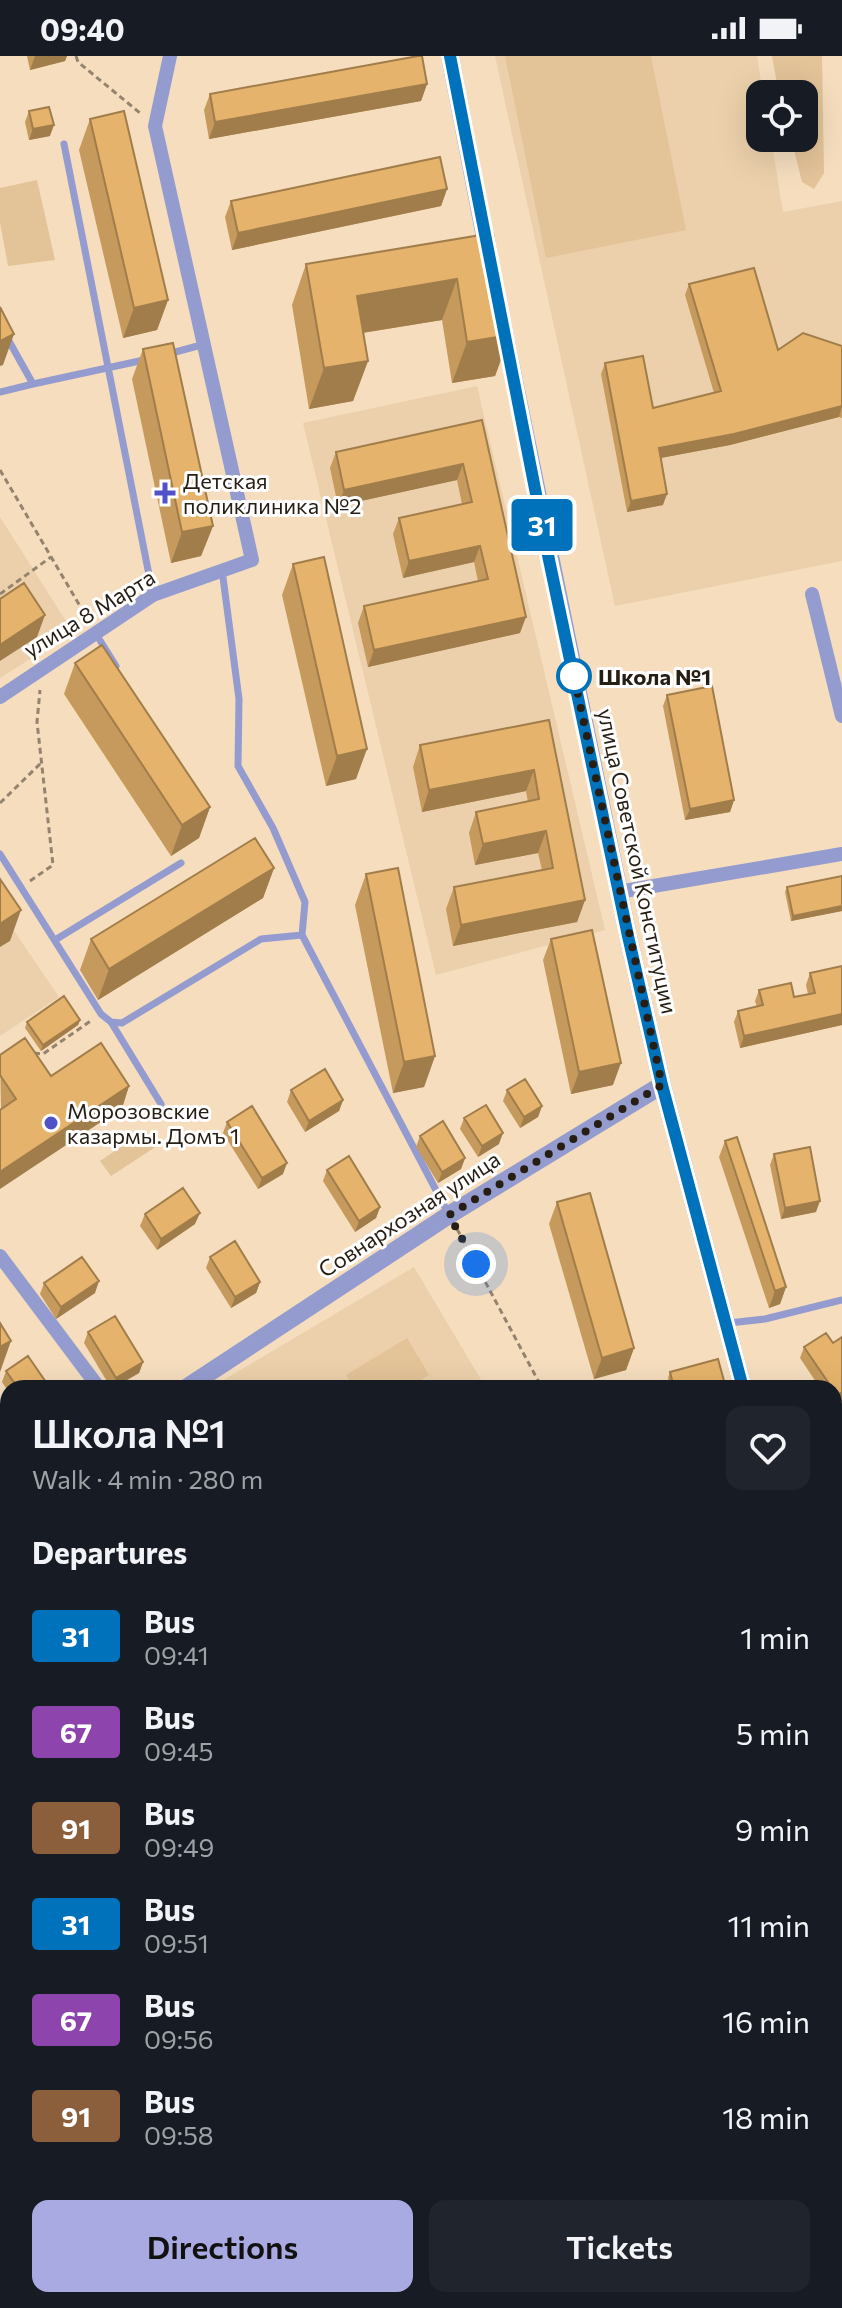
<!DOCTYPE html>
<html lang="en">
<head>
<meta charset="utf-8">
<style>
  :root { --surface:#171b24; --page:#20242c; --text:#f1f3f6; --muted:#9ea1a6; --accent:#a9aae1 }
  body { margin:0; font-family:Commissioner,sans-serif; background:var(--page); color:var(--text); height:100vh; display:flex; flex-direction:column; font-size:30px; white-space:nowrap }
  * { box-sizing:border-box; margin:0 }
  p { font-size:26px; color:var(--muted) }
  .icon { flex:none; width:44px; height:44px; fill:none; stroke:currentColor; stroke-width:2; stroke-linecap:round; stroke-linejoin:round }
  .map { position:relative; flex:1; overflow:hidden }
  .drawer { position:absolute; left:0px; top:1324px; width:842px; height:928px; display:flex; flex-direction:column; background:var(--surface); border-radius:24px 24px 0 0; box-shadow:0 8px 32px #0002 }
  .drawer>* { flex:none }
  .badge { padding:0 16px; border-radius:6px; font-size:28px; line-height:52px }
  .tools { position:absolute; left:746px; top:24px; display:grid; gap:16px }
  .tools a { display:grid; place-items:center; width:72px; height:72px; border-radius:16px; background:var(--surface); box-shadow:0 8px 32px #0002; font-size:40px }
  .you { position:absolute; width:40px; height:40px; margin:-20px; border:6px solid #fff; border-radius:50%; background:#1a73e8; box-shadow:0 0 0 12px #1a73e833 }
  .map>.badge { position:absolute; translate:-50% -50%; box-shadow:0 0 0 4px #fff }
  h2 { padding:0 32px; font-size:30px; line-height:72px }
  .round { display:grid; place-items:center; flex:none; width:84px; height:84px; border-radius:16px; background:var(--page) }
  .summary { display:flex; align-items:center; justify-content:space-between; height:136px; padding:0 32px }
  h1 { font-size:38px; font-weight:600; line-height:60px }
  .action { display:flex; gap:16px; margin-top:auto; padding:16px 32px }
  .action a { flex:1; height:92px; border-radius:16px; background:var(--accent); color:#111; font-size:32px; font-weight:600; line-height:92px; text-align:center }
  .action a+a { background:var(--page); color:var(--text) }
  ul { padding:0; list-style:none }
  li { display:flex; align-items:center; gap:24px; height:96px; padding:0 32px }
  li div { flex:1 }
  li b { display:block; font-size:30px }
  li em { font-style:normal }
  li .badge { min-width:88px; font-weight:700; text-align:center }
  .status { display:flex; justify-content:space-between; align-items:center; height:56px; padding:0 40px; background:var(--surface); direction:ltr }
  .status svg { height:22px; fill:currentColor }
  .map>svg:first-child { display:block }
  .built { fill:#ecd0ab }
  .green { fill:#e3c398 }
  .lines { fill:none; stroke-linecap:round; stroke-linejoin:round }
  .stream { stroke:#b0baf6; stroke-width:5 }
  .path { stroke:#94836e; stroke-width:3; stroke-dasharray:6 4; stroke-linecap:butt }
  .service { stroke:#949ccf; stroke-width:7 }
  .minor { stroke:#949ccf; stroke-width:14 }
  .tertiary { stroke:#949ccf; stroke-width:18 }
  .wall { fill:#c59a5c }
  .shaded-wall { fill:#a07d4b }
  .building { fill:#e5b36b; stroke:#a07d4b; stroke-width:2 }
  .line-casing { stroke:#fff; stroke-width:18 }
  .line { stroke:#0072bc; stroke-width:12 }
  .walk { stroke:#271e13; stroke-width:8; stroke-dasharray:0 14.4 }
  .poi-dot { fill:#5051c8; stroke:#fff; stroke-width:3 }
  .stop-dot { fill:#fff; stroke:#0072bc; stroke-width:4 }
  .labels { text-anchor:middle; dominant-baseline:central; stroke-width:6; stroke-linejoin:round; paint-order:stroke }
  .poi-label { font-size:22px; fill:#271e13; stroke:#fff; text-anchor:start }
  .street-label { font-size:22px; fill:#271e13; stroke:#fff }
  .stop-label { font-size:22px; font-weight:bold; fill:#271e13; stroke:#fff; text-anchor:start }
</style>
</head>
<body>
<div class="status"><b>09:40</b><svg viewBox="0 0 49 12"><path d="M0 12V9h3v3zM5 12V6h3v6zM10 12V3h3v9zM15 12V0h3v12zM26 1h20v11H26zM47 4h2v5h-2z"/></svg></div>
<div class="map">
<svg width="842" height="2252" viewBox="0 0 842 2252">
  <rect width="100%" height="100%" fill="#f5ddbe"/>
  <!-- built -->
  <path class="built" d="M 495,0 L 757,0 L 763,38 L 760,38 L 760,82 L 771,82 L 783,156 L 842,145 L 842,505 L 615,550 Z
    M 477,330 L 605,874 L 436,919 L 303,367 Z
    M 0,461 L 73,576 L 0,622 Z
    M 0,854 L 59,941 L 0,980 Z
    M 414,1211 L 486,1332 L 210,1332 Z
    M 0,1545 L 8,1558 L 10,2244 L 0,2249 Z"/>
  <!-- green -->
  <path class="green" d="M 505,0 L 651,0 L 686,174 L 546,202 Z
    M 772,0 L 822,0 L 824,117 L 814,133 L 802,126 L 791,82 L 804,82 L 804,38 L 779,38 Z
    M 37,124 L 55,204 L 8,210 L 0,166 L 0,132 Z
    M 146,1074 L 157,1090 L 111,1120 L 100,1105 Z
    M 407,1282 L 429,1319 L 408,1332 L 354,1332 L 346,1319 Z"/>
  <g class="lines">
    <!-- stream -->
    <path class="stream" d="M 834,2234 L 842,2230
      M 799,2252 L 815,2244"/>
    <!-- path -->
    <path class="path" d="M 76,0 L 78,6 L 140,57
      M 0,414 L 87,562
      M 0,538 L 51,501
      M 0,747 L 41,707
      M 30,825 L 53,809 L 37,666 L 40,634
      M 34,997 L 43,998 L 92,964
      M 457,1173 L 542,1332"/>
    <!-- service -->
    <path class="service" d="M 64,88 L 153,539
      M 0,269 L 33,328 L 144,304
      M 168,298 L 205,288
      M 0,336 L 33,328
      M 222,514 L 239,643 L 238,710 L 273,772 L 305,846 L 302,879 L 448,1157
      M 96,578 L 116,610
      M 0,798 L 101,958 L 111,966 L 122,967 L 261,883 L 302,879
      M 55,884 L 181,807
      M 111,966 L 161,1048
      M 729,1267 L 765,1263 L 842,1244
      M 0,1695 L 8,1710
      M 0,2194 L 8,2190"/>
    <!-- minor -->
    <path class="minor" d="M 812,538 L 842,660
      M 0,641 L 153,539 L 252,504 L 155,70 L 170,0
      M 618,836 L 842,798
      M 0,1200 L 99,1332
      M 834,1747 L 842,1745"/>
    <!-- tertiary -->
    <path class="tertiary" d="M 450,0 L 489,202
      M 502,266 L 628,880 L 662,1029 L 743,1332
      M 186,1332 L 449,1159 L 662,1029
      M 0,1440 L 8,1436
      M 834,1774 L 842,1815
      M 834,1836 L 842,1841
      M 834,1881 L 842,1876
      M 834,1914 L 842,1929
      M 92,2252 L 107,2244"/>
  </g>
  <!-- wall -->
  <path class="wall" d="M 27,0 L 67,0 L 65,5 L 30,14 Z
    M 427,28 L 421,45 L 209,83 L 204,54 L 210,38 Z
    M 29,55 L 50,80 L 29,84 L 25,66 Z
    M 90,63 L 168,244 L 157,274 L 123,282 L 79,94 Z
    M 447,133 L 441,150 L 232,194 L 225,161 L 231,145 Z
    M 493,177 L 510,279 L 495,320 L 452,327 L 442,264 L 363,277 L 368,305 L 353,345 L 309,353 L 292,249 L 306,208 Z
    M 689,228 L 778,294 L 842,290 L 842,362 L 839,361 L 730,389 L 661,402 L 663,449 L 627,456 L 601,318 L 605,307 L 653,352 L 714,337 L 685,239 Z
    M 143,293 L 213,470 L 201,500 L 171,507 L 132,323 Z
    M 482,364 L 520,577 L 368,611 L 358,567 L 364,550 L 478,525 L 474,506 L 403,522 L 393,478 L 399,462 L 462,448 L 457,424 L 338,450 L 330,412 L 336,396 Z
    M 293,508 L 356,723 L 326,730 L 282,539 Z
    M 75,607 L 210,751 L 199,782 L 171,800 L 64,638 Z
    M 667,639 L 734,744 L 730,756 L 685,764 L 663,650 Z
    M 549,664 L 585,844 L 577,866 L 453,890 L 446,853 L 454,831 L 542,814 L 538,797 L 475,809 L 469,777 L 476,756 L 528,746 L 526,735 L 422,756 L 413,711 L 420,689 Z
    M 274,812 L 263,842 L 98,944 L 80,914 L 91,883 Z
    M 366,818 L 435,1000 L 424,1031 L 393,1037 L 355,849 Z
    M 842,820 L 842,855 L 791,865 L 785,836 L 787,831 Z
    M 551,883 L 613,1029 L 571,1038 L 543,904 Z
    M 842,910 L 842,969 L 740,992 L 734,966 L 738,955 L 757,951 L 755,945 L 759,934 L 794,941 L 808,938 L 806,929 L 810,917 Z
    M 80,964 L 78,969 L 41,995 L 25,972 L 27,966 Z
    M 0,999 L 51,1020 L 129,1030 L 122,1052 L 1,1053 Z
    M 291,1034 L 343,1044 L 339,1055 L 305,1076 L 287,1046 Z
    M 507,1034 L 542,1050 L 538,1061 L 520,1072 L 503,1045 Z
    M 464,1062 L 499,1088 L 478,1101 L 460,1073 Z
    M 227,1066 L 283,1118 L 258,1133 L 223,1077 Z
    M 420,1080 L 465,1102 L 461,1113 L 438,1127 L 416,1091 Z
    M 725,1085 L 786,1231 L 780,1248 L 769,1252 L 719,1101 Z
    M 774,1098 L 816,1156 L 781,1163 L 770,1109 Z
    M 327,1114 L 380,1151 L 376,1162 L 355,1176 L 323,1125 Z
    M 557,1146 L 634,1292 L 626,1314 L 594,1323 L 549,1168 Z
    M 145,1158 L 195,1168 L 157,1194 L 140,1170 Z
    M 210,1201 L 260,1226 L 256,1237 L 231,1252 L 206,1212 Z
    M 44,1227 L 95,1237 L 56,1263 L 40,1238 Z
    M 88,1276 L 143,1306 L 139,1317 L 114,1332 L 111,1332 L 84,1287 Z
    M 826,1277 L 833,1287 L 842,1281 L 842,1345 L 834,1350 L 834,1332 L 820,1332 L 800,1302 L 804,1291 Z
    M 6,1315 L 50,1332 L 8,1332 L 8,1335 L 2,1326 Z
    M 670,1316 L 726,1332 L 670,1332 L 668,1322 Z"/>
  <!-- shaded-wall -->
  <path class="shaded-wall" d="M 35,0 L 67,0 L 65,5 L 30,14 Z
    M 427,28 L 421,45 L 209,83 L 215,66 Z
    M 54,69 L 50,80 L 29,84 L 33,73 Z
    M 447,133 L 441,150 L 232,194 L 238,177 Z
    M 457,223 L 442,264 L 342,280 L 357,240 Z
    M 168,244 L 157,274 L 123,282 L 134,252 Z
    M 14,278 L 3,309 L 0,310 L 0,285 Z
    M 510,279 L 495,320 L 452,327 L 467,286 Z
    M 368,305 L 353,345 L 309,353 L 324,312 Z
    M 842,350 L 839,361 L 730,389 L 655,403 L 659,392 Z
    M 463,408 L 457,424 L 338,450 L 344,434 Z
    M 667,438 L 663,449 L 627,456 L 631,445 Z
    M 213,470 L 201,500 L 171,507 L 182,476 Z
    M 480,490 L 474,506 L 403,522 L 409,505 Z
    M 45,559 L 37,581 L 0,605 L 0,589 Z
    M 526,561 L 520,577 L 368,611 L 374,594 Z
    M 367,693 L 356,723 L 326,730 L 337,700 Z
    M 534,714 L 526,735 L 422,756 L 429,734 Z
    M 734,744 L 730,756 L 685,764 L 690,753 Z
    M 210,751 L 199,782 L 171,800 L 182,769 Z
    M 546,775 L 538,797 L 475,809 L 483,788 Z
    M 274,812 L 263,842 L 98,944 L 109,913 Z
    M 585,844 L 577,866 L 453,890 L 461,869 Z
    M 842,850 L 842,855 L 791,865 L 793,860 Z
    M 21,854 L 10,885 L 0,891 L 0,868 Z
    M 842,958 L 842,969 L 740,992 L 744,980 Z
    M 80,964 L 78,969 L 41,995 L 43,989 Z
    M 435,1000 L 424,1031 L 393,1037 L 404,1006 Z
    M 621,1007 L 613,1029 L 571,1038 L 579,1016 Z
    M 129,1030 L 122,1052 L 0,1133 L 0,1116 Z
    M 343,1044 L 339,1055 L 305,1076 L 309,1065 Z
    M 542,1050 L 538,1061 L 520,1072 L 524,1061 Z
    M 503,1077 L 499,1088 L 478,1101 L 482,1090 Z
    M 465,1102 L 461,1113 L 438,1127 L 442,1116 Z
    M 287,1107 L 283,1118 L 258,1133 L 262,1122 Z
    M 820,1145 L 816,1156 L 781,1163 L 785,1152 Z
    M 380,1151 L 376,1162 L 355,1176 L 359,1165 Z
    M 200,1157 L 195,1168 L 157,1194 L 161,1183 Z
    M 99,1225 L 95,1237 L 56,1263 L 61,1251 Z
    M 260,1226 L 256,1237 L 231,1252 L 235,1241 Z
    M 786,1231 L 780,1248 L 769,1252 L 775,1235 Z
    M 11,1285 L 0,1316 L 0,1291 Z
    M 634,1292 L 626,1314 L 594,1323 L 602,1302 Z
    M 143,1306 L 139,1317 L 112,1332 L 116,1322 Z
    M 842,1336 L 842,1345 L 834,1350 L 837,1339 Z
    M 7,1378 L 3,1390 L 0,1392 L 0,1383 Z
    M 8,2060 L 8,2073 L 3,2064 Z
    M 8,2079 L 8,2086 L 5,2093 L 0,2097 L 0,2085 Z"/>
  <!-- building -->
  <path class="building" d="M 418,0 L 422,0 L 427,28 L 215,66 L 210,38 Z
    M 49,51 L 54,69 L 33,73 L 29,55 Z
    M 124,55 L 168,244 L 134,252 L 90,63 Z
    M 440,101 L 447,133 L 238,177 L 231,145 Z
    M 493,177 L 510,279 L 467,286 L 457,223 L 357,240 L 368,305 L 324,312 L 306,208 Z
    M 754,212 L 778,294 L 803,277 L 842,290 L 842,350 L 734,378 L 659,392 L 667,438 L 631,445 L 605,307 L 643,300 L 653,352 L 721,335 L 689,228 Z
    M 0,251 L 14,278 L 0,285 Z
    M 173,287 L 213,470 L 182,476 L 143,293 Z
    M 482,364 L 526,561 L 374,594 L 364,550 L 488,523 L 480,490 L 409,505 L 399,462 L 472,446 L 463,408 L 344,434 L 336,396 Z
    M 324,501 L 367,693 L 337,700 L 293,508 Z
    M 24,527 L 45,559 L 0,589 L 0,543 Z
    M 102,589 L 210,751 L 182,769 L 75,607 Z
    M 712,630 L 734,744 L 690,753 L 667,639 Z
    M 549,664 L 585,844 L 461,869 L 454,831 L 553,812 L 546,775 L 483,788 L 476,756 L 539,743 L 534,714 L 429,734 L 420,689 Z
    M 255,782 L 274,812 L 109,913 L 91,883 Z
    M 398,812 L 435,1000 L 404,1006 L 366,818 Z
    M 842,820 L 842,850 L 793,860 L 787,831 Z
    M 0,823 L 21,854 L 0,868 Z
    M 592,874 L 621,1007 L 579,1016 L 551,883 Z
    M 842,910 L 842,958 L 744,980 L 738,955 L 763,949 L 759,934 L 791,927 L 794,941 L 815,937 L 810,917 Z
    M 64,940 L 80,964 L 43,989 L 27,966 Z
    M 25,982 L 51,1020 L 101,987 L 129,1030 L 0,1116 L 0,1054 L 16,1043 L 0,1019 L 0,999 Z
    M 325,1013 L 343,1044 L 309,1065 L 291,1034 Z
    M 525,1023 L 542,1050 L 524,1061 L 507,1034 Z
    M 486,1049 L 503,1077 L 482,1090 L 464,1062 Z
    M 252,1050 L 287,1107 L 262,1122 L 227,1066 Z
    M 443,1065 L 465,1102 L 442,1116 L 420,1080 Z
    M 737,1081 L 786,1231 L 775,1235 L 725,1085 Z
    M 810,1091 L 820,1145 L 785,1152 L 774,1098 Z
    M 349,1100 L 380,1151 L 359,1165 L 327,1114 Z
    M 183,1132 L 200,1157 L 161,1183 L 145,1158 Z
    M 590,1137 L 634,1292 L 602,1302 L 557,1146 Z
    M 235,1185 L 260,1226 L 235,1241 L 210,1201 Z
    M 82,1201 L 99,1225 L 61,1251 L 44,1227 Z
    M 115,1260 L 143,1306 L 116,1322 L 88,1276 Z
    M 0,1267 L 11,1285 L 0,1291 Z
    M 826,1277 L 833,1287 L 842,1281 L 842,1336 L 837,1339 L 834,1335 L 834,1332 L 832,1332 L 804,1291 Z
    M 28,1300 L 50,1332 L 18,1332 L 6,1315 Z
    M 718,1303 L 726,1332 L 674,1332 L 670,1316 Z
    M 0,1368 L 7,1378 L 0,1383 Z
    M 0,1798 L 8,1809 L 8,2060 L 3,2064 L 8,2072 L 8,2079 L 0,2085 Z"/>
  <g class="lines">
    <defs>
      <path id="line" d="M 450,0 L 548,499 L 628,880 L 662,1029 L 743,1332"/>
    </defs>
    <!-- line casing -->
    <use href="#line" class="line-casing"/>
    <!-- line -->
    <use href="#line" class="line"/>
    <!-- walk -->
    <path class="walk" d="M 476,1208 L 449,1159 L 662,1029 L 572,611 L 574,620"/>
  </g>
  <!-- markers -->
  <g class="poi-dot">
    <path d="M161 425h8v8h8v8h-8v8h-8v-8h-8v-8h8z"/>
    <circle cx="51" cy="1067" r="8"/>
  </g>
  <circle class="stop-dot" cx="574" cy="620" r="16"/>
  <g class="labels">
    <!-- poi labels -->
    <g class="poi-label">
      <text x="183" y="424">Детская<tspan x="183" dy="25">поликлиника №2</tspan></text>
      <text x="67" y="1054">Морозовские<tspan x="67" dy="25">казармы. Домъ 1</tspan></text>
    </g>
    <!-- street labels -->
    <g class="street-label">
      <text transform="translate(89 557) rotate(-31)">улица 8 Марта</text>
      <text transform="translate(638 805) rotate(78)">улица Советской Конституции</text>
      <text transform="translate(409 1158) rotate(-33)">Совнархозная улица</text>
    </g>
    <!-- stop labels -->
    <g class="stop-label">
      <text x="598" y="620">Школа №1</text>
    </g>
  </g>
</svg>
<div class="tools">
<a><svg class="icon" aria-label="locate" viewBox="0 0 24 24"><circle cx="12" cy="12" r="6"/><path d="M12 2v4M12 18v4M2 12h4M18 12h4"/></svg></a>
</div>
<div class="you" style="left:476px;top:1208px"></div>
<b class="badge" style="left:542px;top:469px;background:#0072bc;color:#fff">31</b>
<section class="drawer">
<div class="summary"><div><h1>Школа №1</h1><p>Walk · 4 min · 280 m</p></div><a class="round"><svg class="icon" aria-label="heart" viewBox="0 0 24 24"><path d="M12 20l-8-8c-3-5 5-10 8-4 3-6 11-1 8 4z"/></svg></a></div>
<h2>Departures</h2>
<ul>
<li><span class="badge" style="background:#0072bc;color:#fff">31</span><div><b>Bus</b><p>09:41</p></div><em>1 min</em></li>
<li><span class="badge" style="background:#8e44ad;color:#fff">67</span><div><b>Bus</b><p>09:45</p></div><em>5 min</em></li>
<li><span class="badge" style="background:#8b5e3c;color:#fff">91</span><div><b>Bus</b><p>09:49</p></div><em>9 min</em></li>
<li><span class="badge" style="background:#0072bc;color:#fff">31</span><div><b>Bus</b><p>09:51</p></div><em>11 min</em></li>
<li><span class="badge" style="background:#8e44ad;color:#fff">67</span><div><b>Bus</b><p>09:56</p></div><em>16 min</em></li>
<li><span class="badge" style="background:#8b5e3c;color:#fff">91</span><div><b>Bus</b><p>09:58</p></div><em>18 min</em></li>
</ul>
<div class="action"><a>Directions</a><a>Tickets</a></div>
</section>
</div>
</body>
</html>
